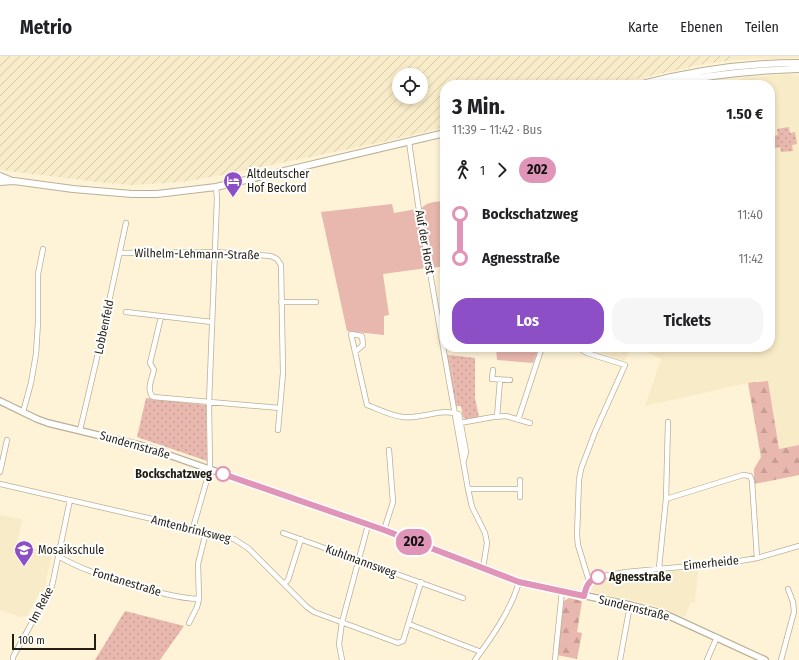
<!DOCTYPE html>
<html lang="de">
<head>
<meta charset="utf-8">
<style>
  :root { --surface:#fff; --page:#f6f6f6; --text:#202124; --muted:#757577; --line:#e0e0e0; --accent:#8c4fc5 }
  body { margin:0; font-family:"Fira Sans Condensed",sans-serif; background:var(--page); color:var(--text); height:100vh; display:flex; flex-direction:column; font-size:15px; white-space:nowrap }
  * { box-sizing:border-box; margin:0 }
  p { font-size:13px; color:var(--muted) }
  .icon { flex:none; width:22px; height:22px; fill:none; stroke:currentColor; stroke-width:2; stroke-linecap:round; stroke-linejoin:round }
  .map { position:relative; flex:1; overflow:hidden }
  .drawer { position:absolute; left:440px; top:24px; width:335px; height:272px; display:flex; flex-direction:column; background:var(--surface); border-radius:16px; box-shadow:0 2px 6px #0003 }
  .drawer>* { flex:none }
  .badge { padding:0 8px; border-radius:13px; font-size:14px; line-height:26px }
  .controls { position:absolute; left:392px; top:12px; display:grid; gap:8px }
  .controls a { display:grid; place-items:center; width:36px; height:36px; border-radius:50%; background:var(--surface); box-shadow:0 2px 6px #0003; font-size:20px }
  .scale { position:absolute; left:12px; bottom:10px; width:84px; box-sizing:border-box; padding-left:4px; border:2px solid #231f15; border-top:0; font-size:11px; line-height:14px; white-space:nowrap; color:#231f15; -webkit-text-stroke:3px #fff; paint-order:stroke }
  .map>.badge { position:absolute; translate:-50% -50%; box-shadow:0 0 0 2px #fff }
  .legs { display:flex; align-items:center; gap:6px; height:44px; padding:0 12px; font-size:13px }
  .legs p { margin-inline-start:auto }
  .summary { display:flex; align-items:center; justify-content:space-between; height:68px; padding:0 12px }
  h1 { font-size:22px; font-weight:700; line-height:30px }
  .action { display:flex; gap:8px; margin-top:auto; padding:8px 12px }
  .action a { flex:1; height:46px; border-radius:16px; background:var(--accent); color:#fff; font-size:16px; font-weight:700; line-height:46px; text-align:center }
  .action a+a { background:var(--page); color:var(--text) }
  ul { padding:0 12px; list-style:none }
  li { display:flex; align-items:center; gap:14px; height:44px; font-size:15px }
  li i { display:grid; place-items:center; width:6px; height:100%; margin:0 5px; background:currentColor }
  li i::after { content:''; width:10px; height:10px; margin:-5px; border:3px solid; border-radius:50%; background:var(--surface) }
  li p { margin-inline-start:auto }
  li:first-child i { background:linear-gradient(#0000 50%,currentColor 0) }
  li:last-child i { background:linear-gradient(currentColor 50%,#0000 0) }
  header { display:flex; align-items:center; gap:24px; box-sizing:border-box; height:56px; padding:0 20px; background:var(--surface); border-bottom:1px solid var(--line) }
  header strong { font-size:19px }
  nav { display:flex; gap:22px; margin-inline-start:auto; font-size:14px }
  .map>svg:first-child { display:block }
  .built { fill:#f8ebc7 }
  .industrial { fill:url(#industrial-furrows); fill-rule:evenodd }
  .grass { fill:#e8b7ad }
  .forest { fill:url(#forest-firs) }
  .park { fill:url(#park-dots) }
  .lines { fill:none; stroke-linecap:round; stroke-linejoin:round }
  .minor-casing { stroke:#bab095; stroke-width:6 }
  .tertiary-casing { stroke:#bab095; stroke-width:8 }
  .secondary-casing { stroke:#bab095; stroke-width:8 }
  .minor { stroke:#fff; stroke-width:4.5 }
  .tertiary { stroke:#fff; stroke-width:5.5 }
  .secondary { stroke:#fff; stroke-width:6 }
  .line-1-casing { stroke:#fff; stroke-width:9 }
  .line-1 { stroke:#e094b7; stroke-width:6 }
  .stop-1-dot { fill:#fff; stroke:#e094b7; stroke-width:2 }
  .labels { text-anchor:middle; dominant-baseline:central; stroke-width:4; stroke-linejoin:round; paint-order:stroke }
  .poi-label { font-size:12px; fill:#231f15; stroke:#fff; text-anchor:start }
  .street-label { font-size:12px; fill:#231f15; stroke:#fff }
  .stop-label { font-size:12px; font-weight:bold; fill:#231f15; stroke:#fff; text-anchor:end }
</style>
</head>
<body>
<header>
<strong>Metrio</strong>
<nav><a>Karte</a><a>Ebenen</a><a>Teilen</a></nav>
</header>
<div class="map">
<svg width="799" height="604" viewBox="0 0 799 604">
  <defs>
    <pattern id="industrial-furrows" width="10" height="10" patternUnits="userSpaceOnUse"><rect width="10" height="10" fill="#f8ebc7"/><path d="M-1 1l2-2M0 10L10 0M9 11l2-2" fill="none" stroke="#d4c9aa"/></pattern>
    <pattern id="forest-firs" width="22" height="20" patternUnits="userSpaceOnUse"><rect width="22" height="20" fill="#e8b7ad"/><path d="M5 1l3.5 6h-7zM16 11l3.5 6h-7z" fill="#c79d94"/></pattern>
    <pattern id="park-dots" width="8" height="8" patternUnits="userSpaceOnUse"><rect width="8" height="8" fill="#e8b7ad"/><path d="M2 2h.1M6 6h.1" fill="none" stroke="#c79d94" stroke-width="1.8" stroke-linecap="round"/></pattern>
  </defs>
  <rect width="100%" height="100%" fill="#fef3d7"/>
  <!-- built -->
  <path class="built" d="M 734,0 L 799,0 L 799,2 L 735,4 Z
    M 785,18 L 799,20 L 799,389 L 779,393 L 768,325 L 748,327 L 645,350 L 661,303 L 636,291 L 770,291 L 770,29 L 708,29 L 737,25 L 742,22 Z
    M 585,291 L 631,291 L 625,305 L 586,292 Z
    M 0,459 L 22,463 L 17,488 L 52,497 L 46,525 L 46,531 L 42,539 L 38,540 L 27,560 L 20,561 L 0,554 Z
    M 698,513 L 695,547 L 691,546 L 685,561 L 650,548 L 593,536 L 591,533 L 594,528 L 605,523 L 627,520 Z"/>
  <!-- industrial -->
  <path class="industrial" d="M 0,0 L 734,0 L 735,4 L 704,8 L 610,29 L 445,29 L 445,71 L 387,85 L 228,118 L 182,126 L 132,129 L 106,127 L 8,115 L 0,113 ZM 399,19 L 421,19 L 421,41 L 399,41 Z"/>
  <!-- grass -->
  <path class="grass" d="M 445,145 L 445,210 L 431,212 L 421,153 C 427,145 436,146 445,145 Z
    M 392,148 L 394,157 L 417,153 L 427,212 L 383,218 L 389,259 L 384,260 L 384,279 L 347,275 L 321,156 Z
    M 496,291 L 539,291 L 533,307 L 497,304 Z"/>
  <!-- forest -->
  <path class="forest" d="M 446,299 L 449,299 L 458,350 L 455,351 Z
    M 768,325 L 779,393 L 799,389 L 799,419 L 754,428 L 754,413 L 761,401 L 748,327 Z
    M 569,542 L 582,545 L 577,576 L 582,577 L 577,603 L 557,599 L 564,545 Z"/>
  <!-- park -->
  <path class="park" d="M 789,71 L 790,77 L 795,76 L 797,88 L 792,89 L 793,95 L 781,96 L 780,91 L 774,92 L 772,80 L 778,79 L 777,73 Z
    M 449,299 L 475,302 L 475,342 L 479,361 L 466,363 L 463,361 L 461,350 L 458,350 Z
    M 146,342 L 206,349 L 207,405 L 137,381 Z
    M 125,555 L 184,570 L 160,604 L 95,604 Z"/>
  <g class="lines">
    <defs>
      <path id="minor" d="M 409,86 L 418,148 L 468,433 L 472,451 L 485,477 L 487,487 L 483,512
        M 120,197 L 215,196 L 271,200 L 277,203 L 281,209 L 283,317 L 278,374
        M 281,246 L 316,246
        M 126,256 L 212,266
        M 161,261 L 150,307 L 154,314 C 152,322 146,334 153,341 L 280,352
        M 582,291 L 582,294 L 587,297 L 625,309 L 595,376 L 581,413 L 579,424 L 577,479 L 578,489 L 589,525
        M 355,296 L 363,289 L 362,280 L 351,278 L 367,349 C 378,353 391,360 403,361 C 422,363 441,352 459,358 L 466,396 L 464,404
        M 493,314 L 492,323 L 510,324
        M 23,356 L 31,327 L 36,298 L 38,266 L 38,218 L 43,193
        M 497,361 L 500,324
        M 518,364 L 542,291
        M 460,367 L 493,361 L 506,360 L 530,367
        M 80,374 L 96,306 L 126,167
        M 0,416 L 7,384
        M 520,424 L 520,441
        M 0,428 L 174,468 L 234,483 L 248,492 L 307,551 L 314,556 L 398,587 L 403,585 L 421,526
        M 468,433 L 520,433
        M 666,443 L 743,419 L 750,420 L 752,425 L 757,502
        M 193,472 L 210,413 L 209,347 L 217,142 L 216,131
        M 384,474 L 393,446 L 389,394
        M 283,477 L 463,542
        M 58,500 C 80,513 103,520 127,527 C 151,534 174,542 199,543
        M 659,512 L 666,443 L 668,366
        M 284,528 L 288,524 L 301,483
        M 584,539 L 585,533 L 589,525 L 604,520 L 626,516 L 734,506 L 757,502 L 799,490
        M 189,567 L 197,551 L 199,543 L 198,508 L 206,476
        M 409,568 L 481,596
        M 13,604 L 13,601 L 52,530 L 70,444
        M 342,604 L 339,588 L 342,566 L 368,469
        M 475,604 C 492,581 511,554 519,526
        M 555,604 L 562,535
        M 620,604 L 630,549
        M 707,604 L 717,581
        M 781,604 L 794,556 L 793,546 L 788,533"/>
      <path id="tertiary" d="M 0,345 L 37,363 L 48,367 L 143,390 L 384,474 L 519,526 L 630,549 L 665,558 L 765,604"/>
      <path id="secondary" d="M 638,29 C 691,15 745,7 799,7
        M 657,29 C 704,20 751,14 799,13
        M 0,120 L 12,125
        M 0,126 L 14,125 L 73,133 L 132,138 L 157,138 L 216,131 L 445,77"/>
    </defs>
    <!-- minor casing -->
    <use href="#minor" class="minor-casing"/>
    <!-- tertiary casing -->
    <use href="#tertiary" class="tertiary-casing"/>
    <!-- secondary casing -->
    <use href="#secondary" class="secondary-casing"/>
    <!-- minor -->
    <use href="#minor" class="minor"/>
    <!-- tertiary -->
    <use href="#tertiary" class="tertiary"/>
    <!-- secondary -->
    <use href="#secondary" class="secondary"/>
  </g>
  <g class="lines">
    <defs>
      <path id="line-1" d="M 223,418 L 384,474 L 519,526 L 584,540 C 586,530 589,524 598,521"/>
    </defs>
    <!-- line-1 casing -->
    <use href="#line-1" class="line-1-casing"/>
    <!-- line-1 -->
    <use href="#line-1" class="line-1"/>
  </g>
  <!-- icons -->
  <defs>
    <symbol id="hotel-pin" viewBox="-11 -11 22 30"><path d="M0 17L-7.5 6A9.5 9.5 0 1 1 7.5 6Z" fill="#8c4fc5" stroke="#fff"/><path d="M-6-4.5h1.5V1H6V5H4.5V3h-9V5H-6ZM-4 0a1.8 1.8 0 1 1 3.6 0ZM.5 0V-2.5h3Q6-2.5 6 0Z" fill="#fff"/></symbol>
    <symbol id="school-pin" viewBox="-11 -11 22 30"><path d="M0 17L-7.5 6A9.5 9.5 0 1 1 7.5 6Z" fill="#8c4fc5" stroke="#fff"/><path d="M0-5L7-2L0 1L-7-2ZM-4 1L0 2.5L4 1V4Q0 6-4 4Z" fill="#fff"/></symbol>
  </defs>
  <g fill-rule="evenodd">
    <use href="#hotel-pin" x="222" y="114" width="22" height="30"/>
    <use href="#school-pin" x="13" y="483" width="22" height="30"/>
  </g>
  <!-- markers -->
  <g class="stop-1-dot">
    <circle cx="223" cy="418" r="7"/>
    <circle cx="598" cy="521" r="7"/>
  </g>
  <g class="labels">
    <!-- poi labels -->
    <g class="poi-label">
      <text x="247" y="118">Altdeutscher<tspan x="247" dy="14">Hof Beckord</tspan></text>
      <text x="38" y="494">Mosaikschule</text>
    </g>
    <!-- street labels -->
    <g class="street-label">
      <text transform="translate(425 186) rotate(80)">Auf der Horst</text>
      <text transform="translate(197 198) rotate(1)">Wilhelm-Lehmann-Straße</text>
      <text transform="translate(104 271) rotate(-78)">Lobbenfeld</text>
      <text transform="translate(135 389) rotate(16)">Sundernstraße</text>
      <text transform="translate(191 473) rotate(14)">Amtenbrinksweg</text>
      <text transform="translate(361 505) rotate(20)">Kuhlmannsweg</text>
      <text transform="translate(711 507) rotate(-6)">Eimerheide</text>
      <text transform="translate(127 526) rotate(17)">Fontanestraße</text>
      <text transform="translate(41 549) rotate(-62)">Im Reke</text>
      <text transform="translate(634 552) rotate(14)">Sundernstraße</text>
    </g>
    <!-- stop labels -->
    <g class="stop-label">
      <text x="212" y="418">Bockschatzweg</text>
      <text x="609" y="521" text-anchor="start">Agnesstraße</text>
    </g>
  </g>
</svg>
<div class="controls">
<a><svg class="icon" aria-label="locate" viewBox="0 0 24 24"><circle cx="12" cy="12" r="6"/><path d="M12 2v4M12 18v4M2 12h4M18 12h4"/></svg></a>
</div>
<div class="scale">100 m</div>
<b class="badge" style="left:414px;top:486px;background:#e094b7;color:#111">202</b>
<section class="drawer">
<div class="summary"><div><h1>3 Min.</h1><p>11:39 – 11:42 · Bus</p></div><b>1.50 €</b></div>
<div class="legs"><svg class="icon" aria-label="walk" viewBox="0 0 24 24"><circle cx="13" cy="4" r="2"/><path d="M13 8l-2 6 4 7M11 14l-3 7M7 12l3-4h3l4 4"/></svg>1<svg class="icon" aria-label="forward" viewBox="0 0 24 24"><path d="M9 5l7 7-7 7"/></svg><b class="badge" style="background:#e094b7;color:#111">202</b></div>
<ul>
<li><i style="color:#e094b7"></i><b>Bockschatzweg</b><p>11:40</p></li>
<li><i style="color:#e094b7"></i><b>Agnesstraße</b><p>11:42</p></li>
</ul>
<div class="action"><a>Los</a><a>Tickets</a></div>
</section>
</div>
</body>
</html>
